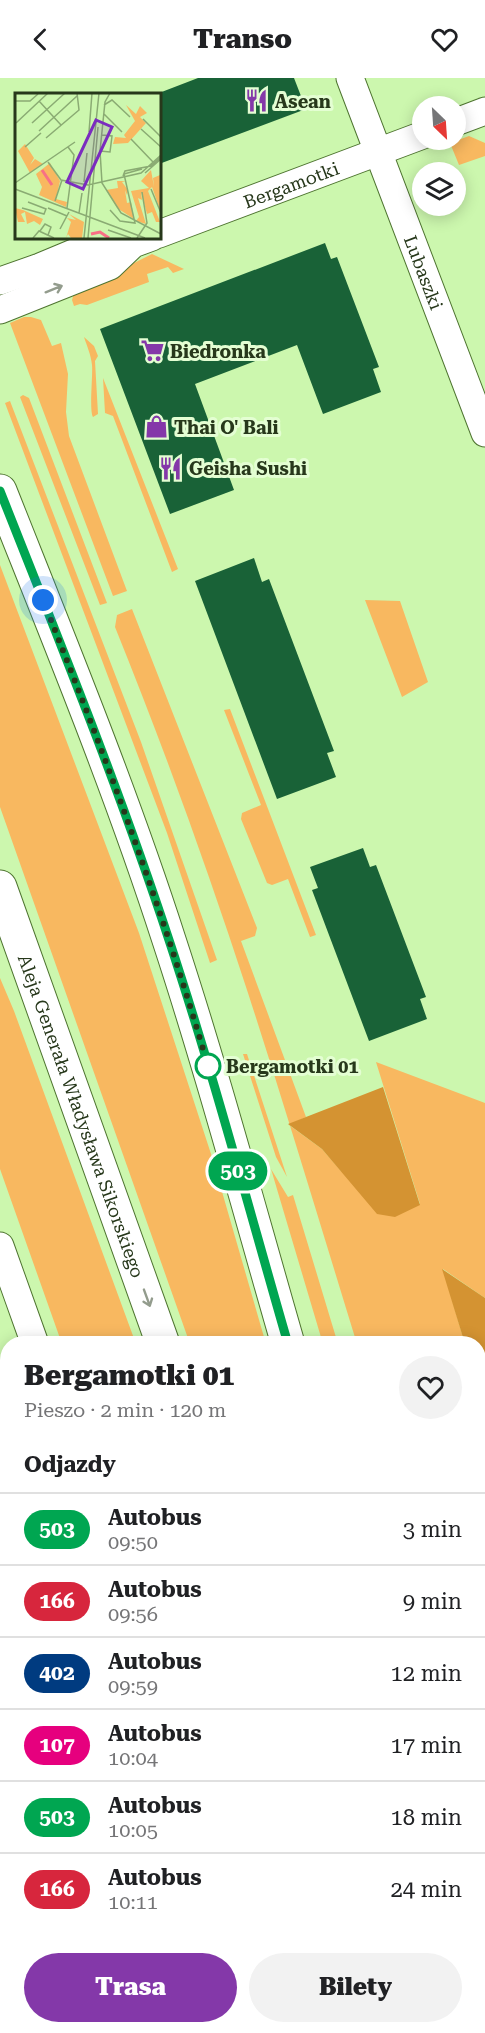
<!DOCTYPE html>
<html lang="pl">
<head>
<meta charset="utf-8">
<style>
  :root { --surface:#fff; --page:#f2f2f2; --text:#202124; --muted:#757577; --line:#e0e0e0; --accent:#8438a9 }
  body { margin:0; font-family:"Roboto Serif",serif; background:var(--page); color:var(--text); height:100vh; display:flex; flex-direction:column; font-size:22px; white-space:nowrap }
  * { box-sizing:border-box; margin:0 }
  p { font-size:20px; color:var(--muted) }
  .icon { flex:none; width:33px; height:33px; fill:none; stroke:currentColor; stroke-width:2; stroke-linecap:round; stroke-linejoin:round }
  .map { position:relative; flex:1; overflow:hidden }
  .panel { position:absolute; left:0px; top:1258px; width:486px; height:698px; display:flex; flex-direction:column; background:var(--surface); border-radius:24px 24px 0 0; box-shadow:0 3px 15px #0003 }
  .panel>* { flex:none }
  .badge { padding:0 12px; border-radius:20px; font-size:21px; line-height:39px }
  .needle { width:39px; rotate:155deg }
  .tools { position:absolute; left:412px; top:18px; display:grid; gap:12px }
  .tools a { display:grid; place-items:center; width:54px; height:54px; border-radius:50%; background:var(--surface); box-shadow:0 3px 15px #0003; font-size:30px }
  .you { position:absolute; width:30px; height:30px; margin:-15px; border:4px solid #fff; border-radius:50%; background:#1a73e8; box-shadow:0 0 0 9px #1a73e833 }
  .map>.badge { position:absolute; translate:-50% -50%; box-shadow:0 0 0 3px #fff }
  h2 { padding:0 24px; font-size:22px; line-height:54px }
  .round { display:grid; place-items:center; flex:none; width:63px; height:63px; border-radius:32px; background:var(--page) }
  .head { display:flex; align-items:center; justify-content:space-between; height:102px; padding:0 24px }
  h1 { font-size:28px; font-weight:800; line-height:45px }
  .button { display:flex; gap:12px; margin-top:auto; padding:12px 24px }
  .button a { flex:1; height:69px; border-radius:36px; background:var(--accent); color:#fff; font-size:24px; font-weight:800; line-height:69px; text-align:center }
  .button a+a { background:var(--page); color:var(--text) }
  ul { padding:0; list-style:none }
  li { display:flex; align-items:center; gap:18px; height:72px; padding:0 24px; border-top:2px solid var(--line) }
  li div { flex:1 }
  li b { display:block; font-size:22px }
  li em { font-style:normal }
  li .badge { min-width:66px; font-weight:700; text-align:center }
  header { display:flex; justify-content:space-between; align-items:center; height:78px; padding:0 24px; background:var(--surface); font-size:27px; font-weight:800 }
  .map>svg:first-child { display:block }
  .green { fill:#f8b860 }
  .forest { fill:#d49332 }
  .building { fill:#196237 }
  .lines { fill:none; stroke-linecap:round; stroke-linejoin:round }
  .street-casing { stroke:#4e7430; stroke-width:29 }
  .primary-casing { stroke:#4e7430; stroke-width:35 }
  .street { stroke:#fff; stroke-width:27 }
  .primary { stroke:#fff; stroke-width:33 }
  .oneway { stroke:#939c8d }
  .line-casing { stroke:#fff; stroke-width:14 }
  .line { stroke:#00a651; stroke-width:9 }
  .walk { stroke:#27381b; stroke-width:6; stroke-dasharray:0 10.8 }
  .stop-dot { fill:#fff; stroke:#00a651; stroke-width:3 }
  .labels { text-anchor:middle; dominant-baseline:central; stroke-width:6; stroke-linejoin:round; paint-order:stroke }
  .poi-label { font-size:18px; font-weight:bold; fill:#27381b; stroke:#e4fed3; text-anchor:start }
  .street-label { font-size:18px; fill:#27381b; stroke:#e4fed3 }
  .stop-label { font-size:18px; font-weight:bold; fill:#27381b; stroke:#e4fed3; text-anchor:start }
  .inset-river { fill:none; stroke:#f87085; stroke-width:3 }
  .inset-road { fill:none; stroke:#8aab73; stroke-width:1.5 }
  .view { fill:#7b2cbf; fill-opacity:0.15; stroke:#7b2cbf; stroke-width:3 }
  .inset-edge { fill:none; stroke:#27381b; stroke-width:3 }
</style>
</head>
<body>
<header><svg class="icon" aria-label="back" viewBox="0 0 24 24"><path d="M15 5l-7 7 7 7"/></svg>Transo<svg class="icon" aria-label="heart" viewBox="0 0 24 24"><path d="M12 20l-8-8c-3-5 5-10 8-4 3-6 11-1 8 4z"/></svg></header>
<div class="map">
<svg width="485" height="1955" viewBox="0 0 485 1955">
  <rect width="100%" height="100%" fill="#ccf7ae"/>
  <!-- green -->
  <path class="green" d="M 469,58 L 485,65 L 485,78 L 459,87 L 450,65 Z
    M 152,176 L 184,191 L 173,195 L 168,189 L 147,196 L 149,204 L 87,227 L 80,226 L 74,228 L 72,222 L 74,215 Z
    M 24,239 L 31,239 L 41,242 L 52,268 L 61,265 L 68,296 L 66,334 L 69,358 L 127,513 L 113,518 L 10,245 Z
    M 84,259 L 94,268 L 98,278 L 95,283 L 98,336 L 93,339 C 89,332 93,298 92,287 C 91,277 87,268 84,259 Z
    M 103,300 L 178,491 L 172,494 L 113,338 L 105,335 Z
    M 23,317 L 29,320 L 107,525 L 100,527 L 20,319 Z
    M 10,323 L 141,664 L 217,882 L 210,885 L 167,755 L 5,325 Z
    M 0,487 L 139,855 L 212,1079 L 266,1266 L 190,1266 L 0,729 Z
    M 365,522 L 400,523 L 428,604 L 402,619 Z
    M 132,531 L 257,850 L 255,858 L 241,863 L 306,1039 L 289,1047 L 322,1071 L 341,1093 L 420,1126 L 376,984 L 485,1025 L 485,1220 L 443,1191 L 465,1266 L 357,1266 C 321,1149 286,1032 248,915 C 208,792 164,670 115,549 L 117,537 Z
    M 230,631 L 316,857 L 310,859 L 288,801 L 272,807 L 267,805 L 241,741 L 242,735 L 261,727 L 224,632 Z
    M 0,900 L 14,933 L 136,1266 L 62,1266 L 0,1091 Z
    M 243,976 L 247,976 L 287,1099 L 276,1079 Z
    M 271,1091 L 288,1119 L 293,1117 L 338,1266 L 323,1266 Z
    M 478,1309 L 485,1329 L 485,1509 L 479,1511 Z
    M 485,1613 L 485,1675 L 479,1654 L 479,1615 Z
    M 478,1708 L 485,1729 L 485,1780 L 479,1759 Z
    M 479,1940 L 483,1955 L 435,1955 L 433,1949 L 478,1948 Z
    M 305,1949 L 364,1949 L 366,1955 L 308,1955 Z"/>
  <!-- forest -->
  <path class="forest" d="M 383,1009 L 420,1127 L 395,1139 L 377,1136 L 322,1071 L 288,1046 Z
    M 442,1191 L 485,1220 L 485,1329 L 479,1309 L 478,1266 L 465,1266 Z"/>
  <!-- building -->
  <path class="building" d="M 198,0 L 294,0 L 306,31 L 159,86 L 159,15 Z
    M 325,165 L 331,181 L 337,179 L 379,289 L 373,291 L 381,314 L 323,336 L 297,267 L 195,306 L 234,412 L 170,436 L 100,251 Z
    M 254,480 L 262,504 L 269,501 L 334,673 L 327,675 L 336,699 L 277,721 L 195,503 Z
    M 363,770 L 370,789 L 376,787 L 426,919 L 420,921 L 427,941 L 369,963 L 312,812 L 318,810 L 310,789 Z"/>
  <g class="lines">
    <defs>
      <g id="street">
        <path id="s1" d="M 350,0 L 485,355"/>
        <path d="M 456,44 L 485,33"/>
        <path id="s2" d="M 159,156 L 423,57"/>
        <path d="M 0,203 L 40,189 L 100,164 L 133,166"/>
        <path d="M 0,232 L 110,188 L 133,166 L 152,159"/>
        <path d="M 0,1168 L 35,1266"/>
        <path d="M 277,1948 L 279,1955"/>
      </g>
      <g id="primary">
        <path d="M 0,413 C 59,562 120,710 169,862 C 213,996 249,1131 288,1266"/>
        <path id="s3" d="M 0,809 L 163,1266"/>
        <path d="M 478,1855 L 485,1876"/>
        <path d="M 407,1948 L 409,1955"/>
      </g>
    </defs>
    <!-- street casing -->
    <use href="#street" class="street-casing"/>
    <!-- primary casing -->
    <use href="#primary" class="primary-casing"/>
    <!-- street -->
    <use href="#street" class="street"/>
    <!-- primary -->
    <use href="#primary" class="primary"/>
  </g>
  <!-- one-way arrows -->
  <defs><path id="oneway-shaft" d="M-6 0H5M1.5-3L5.5 0L1.5 3" fill="none" stroke-width="1.6" stroke-linecap="round" stroke-linejoin="round" transform="scale(1.5)"/></defs>
  <g class="oneway">
    <use href="#oneway-shaft" transform="translate(54 211) rotate(-22)"/>
    <use href="#oneway-shaft" transform="translate(147 1220) rotate(70)"/>
  </g>
  <g class="lines">
    <defs>
      <path id="line" d="M 0,413 C 59,562 119,710 169,862 C 213,995 249,1131 288,1266"/>
    </defs>
    <!-- line casing -->
    <use href="#line" class="line-casing"/>
    <!-- line -->
    <use href="#line" class="line"/>
    <!-- walk -->
    <path class="walk" d="M 43,522 C 104,675 162,829 208,988"/>
  </g>
  <!-- icons -->
  <defs>
    <symbol id="restaurant-bare" viewBox="-9 -9 18 18"><path d="M-5-6h1v4h1v-4h1v4h1v-4h1v5L-1.5 .5V6h-2V.5L-5-1ZM5-6V6H3V1.5H1.5Q1.5-4 5-6Z" fill="#8438a9" stroke="#e4fed3" stroke-width="2.5" paint-order="stroke"/></symbol>
    <symbol id="supermarket-bare" viewBox="-9 -9 18 18"><path d="M-6-5.5h2.5l.6 2H6L4.5 2H-2.5L-4.4-4H-6ZM-1.5 3.2a1.3 1.3 0 1 0 .1 0ZM3 3.2a1.3 1.3 0 1 0 .1 0Z" fill="#8438a9" stroke="#e4fed3" stroke-width="2.5" paint-order="stroke"/></symbol>
    <symbol id="shop-bare" viewBox="-9 -9 18 18"><path d="M-5-2.5h2.3a2.7 3.5 0 0 1 5.4 0H5L5.5 6h-11ZM-1.5-2.5h3a1.5 2.3 0 0 0-3 0Z" fill="#8438a9" stroke="#e4fed3" stroke-width="2.5" paint-order="stroke"/></symbol>
  </defs>
  <g fill-rule="evenodd">
    <use href="#restaurant-bare" x="240" y="6" width="33" height="33"/>
    <use href="#supermarket-bare" x="136" y="256" width="33" height="33"/>
    <use href="#shop-bare" x="140" y="332" width="33" height="33"/>
    <use href="#restaurant-bare" x="154" y="374" width="33" height="33"/>
  </g>
  <!-- markers -->
  <circle class="stop-dot" cx="208" cy="988" r="12"/>
  <g class="labels">
    <!-- poi labels -->
    <g class="poi-label">
      <text x="275" y="23">Asean</text>
      <text x="170" y="273">Biedronka</text>
      <text x="174" y="349">Thai O' Bali</text>
      <text x="189" y="390">Geisha Sushi</text>
    </g>
    <!-- street labels -->
    <g class="street-label">
      <text stroke="none"><textPath href="#s2" startOffset="141">Bergamotki</textPath></text>
      <text stroke="none"><textPath href="#s1" startOffset="208">Lubaszki</textPath></text>
      <text stroke="none"><textPath href="#s3" startOffset="243">Aleja Generała Władysława Sikorskiego</textPath></text>
    </g>
    <!-- stop labels -->
    <g class="stop-label">
      <text x="226" y="988">Bergamotki 01</text>
    </g>
  </g>
  <!-- overview -->
  <g transform="translate(15 15)">
    <rect width="146" height="146" fill="#ccf7ae"/>
    <path d="M 111,12 L 121,21 L 125,13 L 132,20 L 125,24 L 131,30 L 113,50 L 98,51 L 100,44 L 111,45 L 109,42 L 120,28 ZM 10,51 L 19,65 L 15,72 L 20,66 L 28,71 L 15,80 L 3,58 ZM 35,70 L 45,88 L 41,106 L 52,109 L 51,114 L 24,102 L 27,94 L 21,81 ZM 136,77 L 139,94 L 138,85 L 145,82 L 145,117 L 137,94 L 133,98 L 145,129 L 141,129 L 137,119 L 132,121 L 126,99 L 127,107 L 123,105 L 131,131 L 121,128 L 124,124 L 116,98 L 134,95 L 126,88 ZM 102,88 L 111,88 L 107,89 L 113,97 L 112,102 L 110,97 L 112,110 L 116,109 L 119,126 L 102,115 L 91,97 L 103,95 ZM 0,115 L 8,117 L 28,126 L 25,132 L 19,128 L 12,131 L 10,119 L 6,121 L 10,129 L 3,129 ZM 54,121 L 69,129 L 67,145 L 56,145 L 53,141 L 51,145 L 56,129 L 52,125 L 61,127 Z" fill="#f8b860"/>
    <path class="inset-river" d="M 27,77 L 37,92M 76,141 L 85,139 L 94,145"/>
    <path class="inset-road" d="M 95,0 L 90,9 L 85,58 L 87,90 L 106,120 L 146,141M 0,8 L 15,8 L 23,1M 24,8 L 46,32M 89,12 L 97,7 L 115,24M 89,21 L 107,39M 128,26 L 146,44M 1,30 L 33,0M 17,30 L 50,0M 126,36 L 146,54M 24,38 L 62,3M 74,39 L 77,0M 31,45 L 64,17 L 62,0M 116,46 L 138,69M 10,54 L 26,40M 85,58 L 95,59 L 97,43 L 87,42M 33,69 L 46,87 L 73,92 L 126,80 L 146,62M 130,80 L 146,66M 109,81 L 127,76M 108,83 L 110,78 L 136,73 L 146,64M 69,89 L 72,60M 0,90 L 60,49M 0,96 L 130,145M 136,96 L 146,120M 40,108 L 47,87M 7,115 L 29,121 L 31,116 L 13,109M 33,115 L 52,123M 52,115 L 59,62 L 53,54M 95,117 L 105,128 L 120,130 L 109,81M 64,120 L 67,100M 45,136 L 54,119M 93,137 L 116,145M 25,138 L 30,131 L 36,134 L 33,142M 18,145 L 24,138 L 39,145M 69,145 L 84,0M 73,145 L 83,34M 122,145 L 132,130 L 127,99"/>
    <path class="view" d="M 81,27 L 97,34 L 68,96 L 52,89 Z"/>
    <rect width="146" height="146" class="inset-edge"/>
  </g>
</svg>
<div class="tools">
<a><svg class="needle" viewBox="-14 -14 28 28"><path d="M0-13l5 13h-10z" fill="#e53935"/><path d="M0 13l5-13h-10z" fill="#757577"/></svg></a>
<a><svg class="icon" aria-label="layers" viewBox="0 0 24 24"><path d="M12 4l9 5-9 5-9-5zM3 14l9 5 9-5"/></svg></a>
</div>
<div class="you" style="left:43px;top:522px"></div>
<b class="badge" style="left:238px;top:1093px;background:#00a651;color:#fff">503</b>
<section class="panel">
<div class="head"><div><h1>Bergamotki 01</h1><p>Pieszo · 2 min · 120 m</p></div><a class="round"><svg class="icon" aria-label="heart" viewBox="0 0 24 24"><path d="M12 20l-8-8c-3-5 5-10 8-4 3-6 11-1 8 4z"/></svg></a></div>
<h2>Odjazdy</h2>
<ul>
<li><span class="badge" style="background:#00a651;color:#fff">503</span><div><b>Autobus</b><p>09:50</p></div><em>3 min</em></li>
<li><span class="badge" style="background:#d7263d;color:#fff">166</span><div><b>Autobus</b><p>09:56</p></div><em>9 min</em></li>
<li><span class="badge" style="background:#003b80;color:#fff">402</span><div><b>Autobus</b><p>09:59</p></div><em>12 min</em></li>
<li><span class="badge" style="background:#e6007e;color:#fff">107</span><div><b>Autobus</b><p>10:04</p></div><em>17 min</em></li>
<li><span class="badge" style="background:#00a651;color:#fff">503</span><div><b>Autobus</b><p>10:05</p></div><em>18 min</em></li>
<li><span class="badge" style="background:#d7263d;color:#fff">166</span><div><b>Autobus</b><p>10:11</p></div><em>24 min</em></li>
</ul>
<div class="button"><a>Trasa</a><a>Bilety</a></div>
</section>
</div>
</body>
</html>
